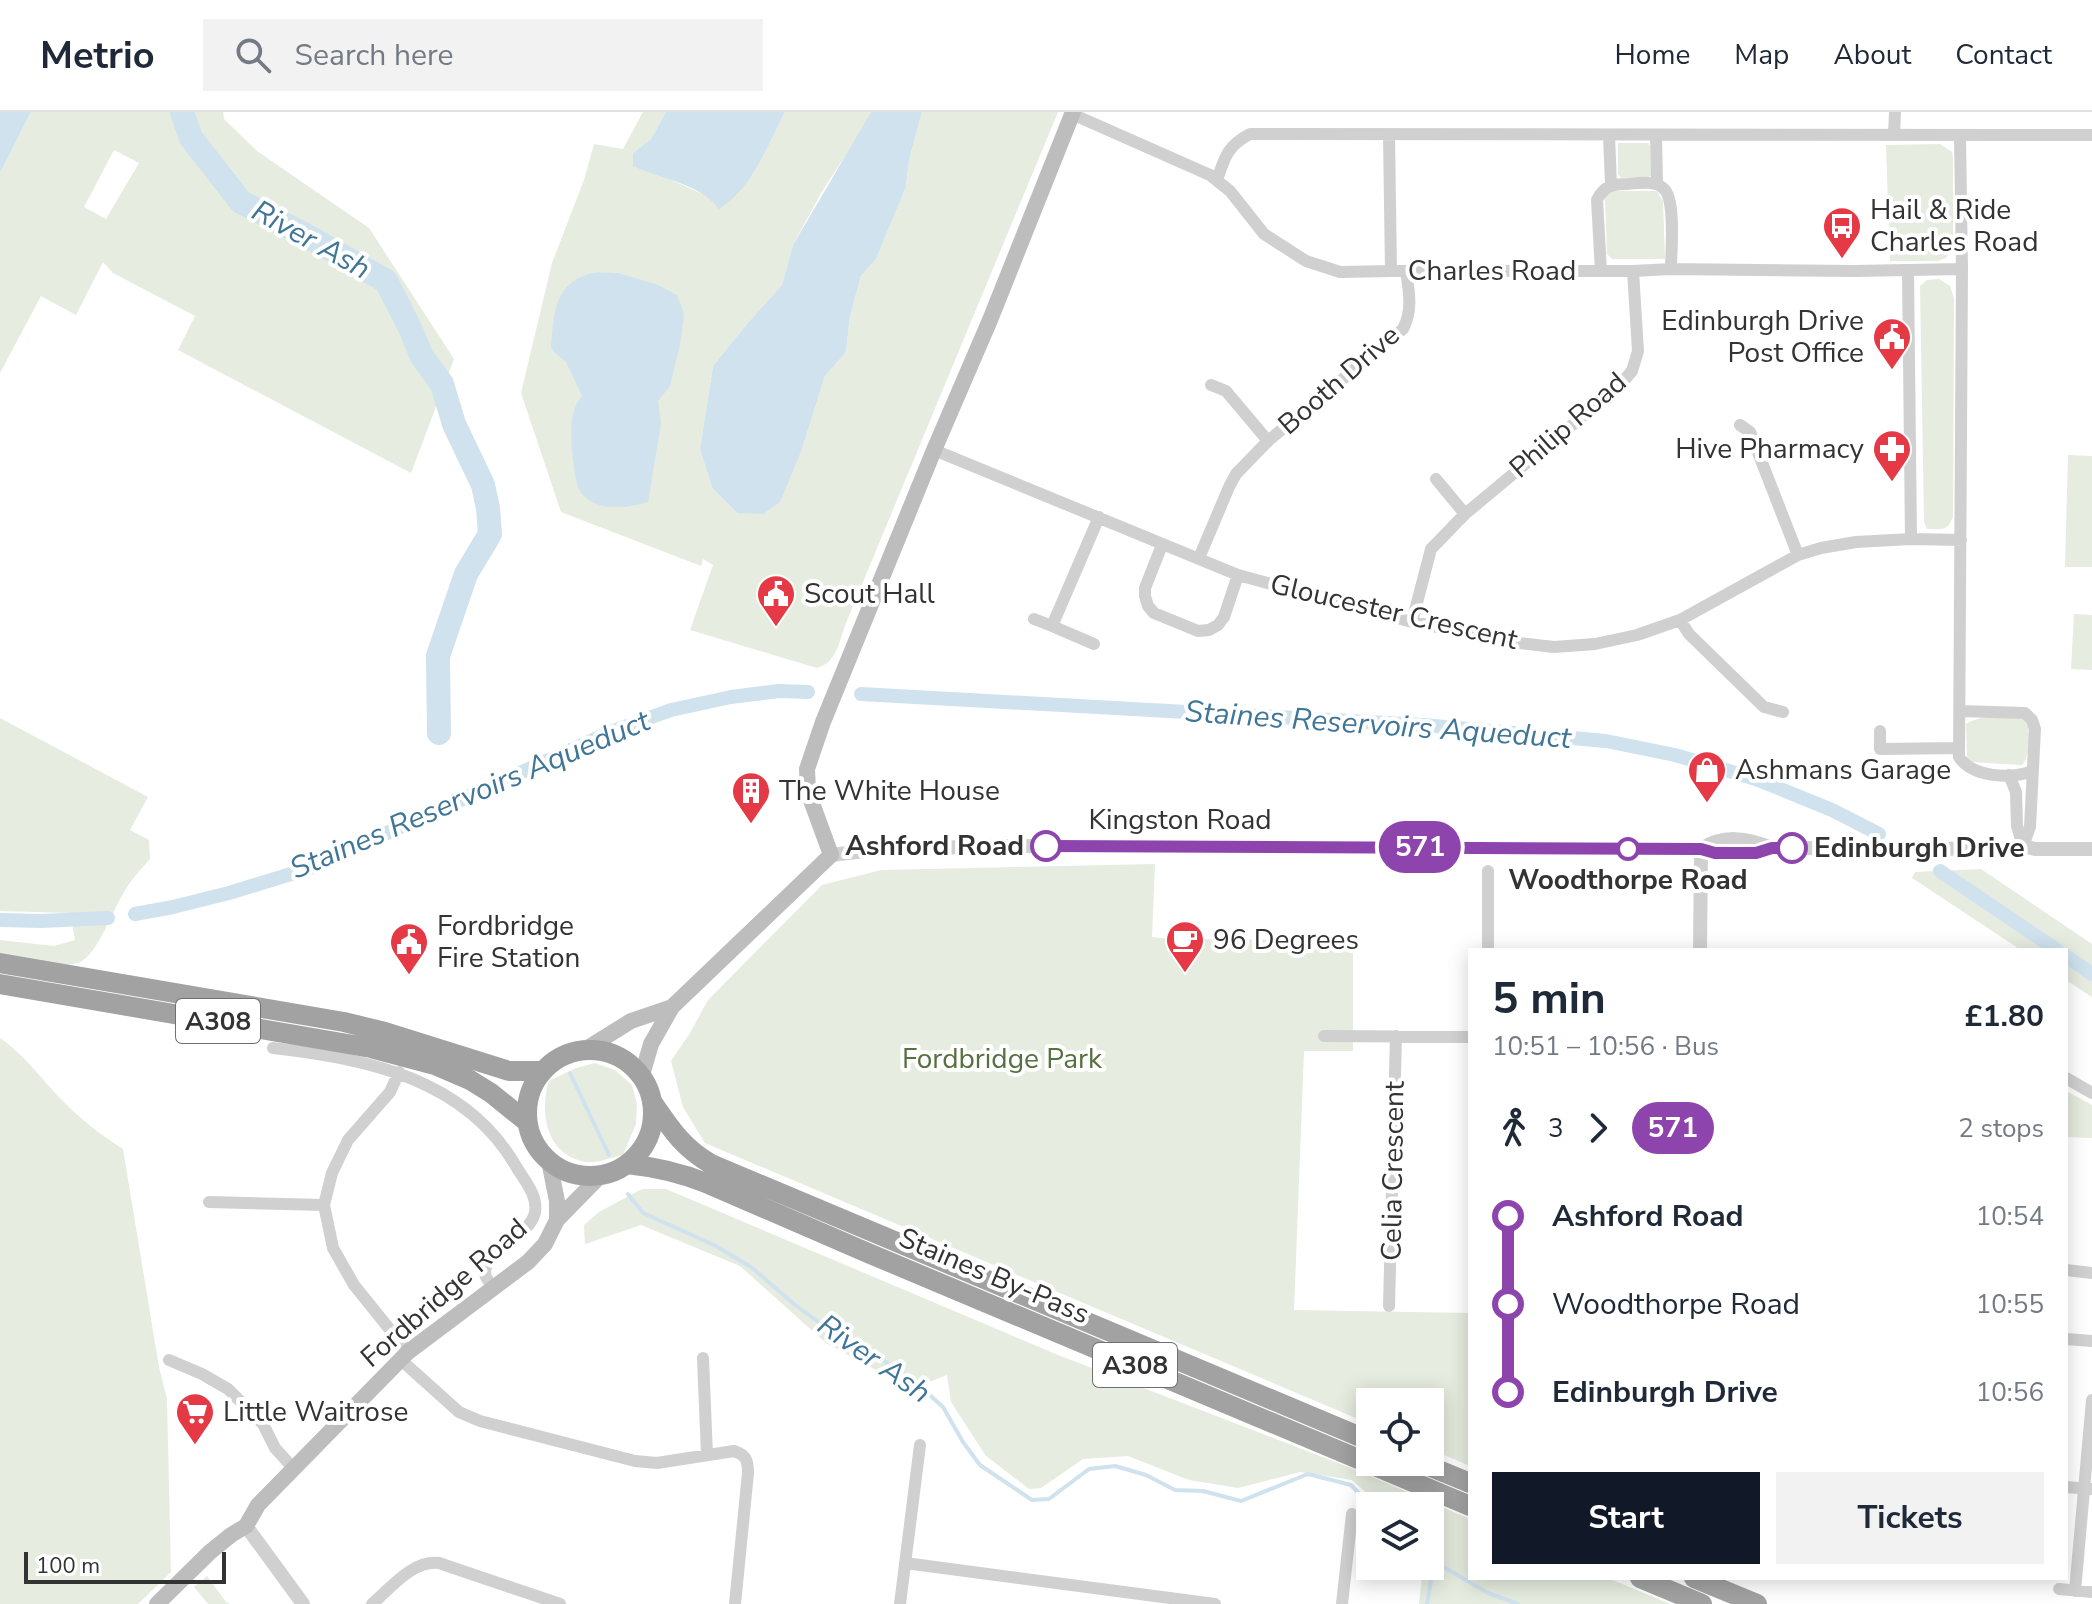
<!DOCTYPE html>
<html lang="en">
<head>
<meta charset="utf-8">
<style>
  :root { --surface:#fff; --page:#f2f2f3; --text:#1f2937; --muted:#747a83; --line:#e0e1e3; --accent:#111827 }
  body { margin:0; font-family:"Nunito Sans",sans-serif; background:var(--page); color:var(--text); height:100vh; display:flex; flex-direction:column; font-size:30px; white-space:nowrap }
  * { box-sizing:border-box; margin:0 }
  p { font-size:26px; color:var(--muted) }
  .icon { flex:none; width:44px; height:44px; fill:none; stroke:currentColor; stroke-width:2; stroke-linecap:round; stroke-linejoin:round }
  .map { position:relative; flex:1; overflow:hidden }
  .sheet { position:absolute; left:1468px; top:836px; width:600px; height:632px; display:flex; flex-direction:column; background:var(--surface); border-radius:0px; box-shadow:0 4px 20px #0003 }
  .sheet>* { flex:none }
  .badge { padding:0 16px; border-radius:26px; font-size:28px; line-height:52px }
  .tools { position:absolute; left:1356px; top:1276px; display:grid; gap:16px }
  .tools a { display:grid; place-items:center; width:88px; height:88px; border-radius:0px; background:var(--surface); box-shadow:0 4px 20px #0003; font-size:40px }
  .scale { position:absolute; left:24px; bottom:20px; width:202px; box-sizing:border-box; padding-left:8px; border:4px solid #333; border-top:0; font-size:22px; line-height:28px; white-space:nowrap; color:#333; -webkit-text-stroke:6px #fff; paint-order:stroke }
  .map>.badge { position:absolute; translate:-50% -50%; box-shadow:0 0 0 4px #fff }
  .legs { display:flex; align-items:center; gap:12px; height:88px; padding:0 24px; font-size:26px }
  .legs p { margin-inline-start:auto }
  .headline { display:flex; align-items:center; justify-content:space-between; height:136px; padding:0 24px }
  h1 { font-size:44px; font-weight:700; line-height:60px }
  .action { display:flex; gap:16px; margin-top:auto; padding:16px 24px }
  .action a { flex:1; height:92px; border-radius:0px; background:var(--accent); color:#fff; font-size:32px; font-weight:700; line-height:92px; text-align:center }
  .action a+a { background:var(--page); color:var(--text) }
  ul { padding:0 24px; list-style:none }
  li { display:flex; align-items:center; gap:28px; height:88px; font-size:30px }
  li i { display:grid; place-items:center; width:12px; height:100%; margin:0 10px; background:currentColor }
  li i::after { content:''; width:20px; height:20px; margin:-10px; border:6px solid; border-radius:50%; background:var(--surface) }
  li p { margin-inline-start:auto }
  li:first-child i { background:linear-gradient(#0000 50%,currentColor 0) }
  li:last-child i { background:linear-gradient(currentColor 50%,#0000 0) }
  header { display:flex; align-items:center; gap:48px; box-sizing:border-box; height:112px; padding:0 40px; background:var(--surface); border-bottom:2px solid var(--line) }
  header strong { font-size:38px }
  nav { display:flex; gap:44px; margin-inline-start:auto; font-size:28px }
  .search { width:560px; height:72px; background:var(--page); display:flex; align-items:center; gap:20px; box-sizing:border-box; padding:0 28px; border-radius:0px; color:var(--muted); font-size:30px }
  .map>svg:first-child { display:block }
  .green { fill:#e6ecdf; fill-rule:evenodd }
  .water { fill:#cfe2ee }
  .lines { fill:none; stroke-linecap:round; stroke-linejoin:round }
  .stream { stroke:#cfe2ee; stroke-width:4 }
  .canal { stroke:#cfe2ee; stroke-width:14 }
  .river { stroke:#cfe2ee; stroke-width:24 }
  .minor { stroke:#d0d0d0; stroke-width:12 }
  .tertiary { stroke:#d0d0d0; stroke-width:14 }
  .secondary { stroke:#bdbdbd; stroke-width:16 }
  .trunk { stroke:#a2a2a2; stroke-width:20 }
  .line-1-casing { stroke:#fff; stroke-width:18 }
  .line-1 { stroke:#8e44ad; stroke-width:12 }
  .stop-1-dot { fill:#fff; stroke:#8e44ad; stroke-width:4 }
  .labels { text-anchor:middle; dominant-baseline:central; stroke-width:8; stroke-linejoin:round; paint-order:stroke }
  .shield { fill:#fff; stroke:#707070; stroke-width:2 }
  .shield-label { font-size:26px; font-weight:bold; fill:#333 }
  .poi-label { font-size:28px; fill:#333; stroke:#fff; text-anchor:start }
  .street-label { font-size:28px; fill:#333; stroke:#fff }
  .stop-label { font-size:28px; font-weight:bold; fill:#333; stroke:#fff; text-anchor:end }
  .park-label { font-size:28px; fill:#56703f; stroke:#fff }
  .water-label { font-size:30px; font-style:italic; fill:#3f7597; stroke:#fff }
</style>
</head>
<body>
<header>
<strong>Metrio</strong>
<div class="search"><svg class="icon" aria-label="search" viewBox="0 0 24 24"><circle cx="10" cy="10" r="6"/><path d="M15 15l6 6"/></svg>Search here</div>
<nav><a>Home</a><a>Map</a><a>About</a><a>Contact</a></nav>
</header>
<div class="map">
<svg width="2092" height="1492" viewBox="0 0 2092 1492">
  <rect width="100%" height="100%" fill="#fff"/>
  <!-- green -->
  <path class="green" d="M 31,0 L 223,0 L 224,7 L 257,39 L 369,116 L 454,247 L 411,361 L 178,238 L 195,204 L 113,161 L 103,150 L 76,203 L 41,184 L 0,261 L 0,61 ZM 114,38 L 139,51 L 106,107 L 84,95 Z
    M 643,0 L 666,0 L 651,27 L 633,41 C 645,50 657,60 670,67 C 687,76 707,81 719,96 C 752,77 768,33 785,0 L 871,0 L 857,26 L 821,81 L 793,133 L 782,173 L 746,213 L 713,254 L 700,337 L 712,376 L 737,401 L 802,337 L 825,264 L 846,240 L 850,204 L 861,164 L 876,147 L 906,75 L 909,48 L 922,0 L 1058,0 L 846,511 C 839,529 837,551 817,556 L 690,518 L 713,453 L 703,447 L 701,454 L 561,400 L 521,281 L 552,151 L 584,68 L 594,32 L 623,37 Z
    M 1618,31 L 1648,31 L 1650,34 L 1651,63 L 1649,65 L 1621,66 L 1618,62 Z
    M 1940,32 L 1952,40 L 1953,47 L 1953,138 L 1946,146 L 1938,149 L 1890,149 L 1886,33 Z
    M 1613,79 L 1657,79 L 1663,89 L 1665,147 L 1612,147 L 1607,142 L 1605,87 L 1607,82 Z
    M 1939,167 L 1950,174 L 1954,186 L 1953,405 C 1947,420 1941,417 1927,417 L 1924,410 L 1920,174 L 1927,168 Z
    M 2068,343 L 2092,344 L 2092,455 L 2065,455 Z
    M 2074,502 L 2092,503 L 2092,558 L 2071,557 Z
    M 2020,604 L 2027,608 C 2030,621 2031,643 2022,653 L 1972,650 L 1967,646 L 1966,612 C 1982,602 2001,605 2020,604 Z
    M 0,606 L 148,685 L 130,718 L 149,728 L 150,747 C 140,758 130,769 123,782 C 113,798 97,843 80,850 C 61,858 21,845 0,842 L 0,828 L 54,834 L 75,828 L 70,801 L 0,799 Z
    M 1155,752 L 1152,825 L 1173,827 L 1353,828 L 1353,939 L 1304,939 L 1294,1198 L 1470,1201 L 1470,1354 L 1430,1337 L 1430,1290 L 1370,1290 L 1370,1312 L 705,1031 L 683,995 L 671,949 L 690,921 L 708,888 L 822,773 L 881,758 Z
    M 1981,757 L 2092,832 L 2092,885 L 2066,868 L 2066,838 L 2021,838 L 1912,766 L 1915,760 Z
    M 0,926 C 27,945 40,966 63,989 C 81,1008 101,1023 123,1037 L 159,1255 L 167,1287 L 171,1460 L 138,1492 L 0,1492 Z
    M 595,951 L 615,958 L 632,973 L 637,992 L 636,1012 L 623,1043 C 612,1045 596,1052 586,1050 C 546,1044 539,1000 549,969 L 576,956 Z
    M 2066,979 L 2092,993 L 2092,1026 L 2066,1025 Z
    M 642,1077 L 666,1077 L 1058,1243 L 1356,1358 L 1470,1407 L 1470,1466 L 1608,1466 L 1670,1492 L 1419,1492 L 1423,1456 L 1422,1454 L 1430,1454 L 1430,1394 L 1381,1394 L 1352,1368 L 1300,1360 L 1238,1376 L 1189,1368 L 1128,1344 L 1083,1347 L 1041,1376 L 1029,1377 L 986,1344 L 951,1290 L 947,1263 L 911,1277 L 826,1231 L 740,1154 L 641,1113 L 585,1132 L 584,1113 L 599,1100 Z
    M 207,1464 L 226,1490 L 230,1492 L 208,1492 L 194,1475 Z"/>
  <!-- water -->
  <path class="water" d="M 0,0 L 31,0 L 0,61 Z
    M 666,0 L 785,0 C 768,33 752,77 719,97 C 699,71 661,67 633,54 L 633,41 L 651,27 Z
    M 871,0 L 922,0 L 909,48 L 906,75 L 876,147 L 861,164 L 850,204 L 846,240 L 825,264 L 802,337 L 780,390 L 763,402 L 737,401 L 712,376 L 700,337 L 713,254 L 746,213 L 782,173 L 793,133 Z
    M 618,161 L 658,173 L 677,183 L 684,202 L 680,233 L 670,274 L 658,289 L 661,311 L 648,390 C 628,396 597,400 582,382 C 574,372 574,351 572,338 C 571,318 569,300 582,284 L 566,250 L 555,241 L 551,235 C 554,205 553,174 586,163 C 595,159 608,161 618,161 Z"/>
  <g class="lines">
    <!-- stream -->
    <path class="stream" d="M 570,961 L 609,1043
      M 628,1082 L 643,1101 L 714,1133 L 751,1155 L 794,1192 L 836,1223 L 869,1239 L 913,1268 L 943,1295 L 963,1330 L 980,1353 L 1032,1388 L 1049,1387 L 1089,1357 L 1115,1354 L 1146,1363 L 1175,1378 L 1203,1379 L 1241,1389 L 1308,1362 L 1351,1373 L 1371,1394
      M 1430,1447 L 1488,1481 L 1518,1492
      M 1427,1492 L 1434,1451"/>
    <!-- canal -->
    <path class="canal" d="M 861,582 L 1423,613 L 1606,629 L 1675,643 L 1756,667 L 1832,698 L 1879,722
      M 1940,759 L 2057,838
      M 135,802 L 173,795 L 229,781 L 307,757 L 613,619 L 671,598 L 731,585 L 779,579 L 808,580
      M 0,808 L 41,809 L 108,806
      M 2066,844 L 2092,862"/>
    <!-- river -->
    <path class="river" d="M 182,0 L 191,26 L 241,90 L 309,125 L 386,169 L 410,216 L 422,245 L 442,272 L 454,312 L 483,373 L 488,396 L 490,422 L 466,462 L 438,544 L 439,621"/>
    <!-- minor -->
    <path class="minor" d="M 1072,2 L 1210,63 L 1230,79 L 1264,122 L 1306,149 L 1340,160 L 1391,159 L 1633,159 L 1671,157 L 1854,159 L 1962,157
      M 1389,23 L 1391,159
      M 1609,23 L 1611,73
      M 1656,23 L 1657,72
      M 1894,23 L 1895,0
      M 1960,24 L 1962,157 L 1959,645 C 1973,666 2011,667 2032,659
      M 1217,68 C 1225,45 1227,34 1250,22 L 2092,23
      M 1908,158 L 1911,427
      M 1601,159 L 1597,88 C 1604,74 1612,72 1627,72 C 1638,71 1656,68 1664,77 C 1676,88 1671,140 1671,157
      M 1211,273 L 1226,279 L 1268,329
      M 1740,313 L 1750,320 L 1798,443
      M 934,338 L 1238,463 L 1412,510 L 1519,531 L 1554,535 L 1595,532 L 1637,523 L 1680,508 L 1798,443 L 1821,436 L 1856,430 L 1911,427 L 1961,428
      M 1436,367 L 1465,402
      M 1162,433 L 1145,476 L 1145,484 L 1148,494 L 1154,501 L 1198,519 L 1209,518 L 1218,513 L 1224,505 L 1238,463
      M 1199,446 L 1229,375 L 1236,362 L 1268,329 L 1403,217 C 1413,198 1409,179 1406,159
      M 1034,507 L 1052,514
      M 1680,508 L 1689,522 L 1764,595 L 1783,600
      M 1412,510 L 1431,437 L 1465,402 L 1619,274 L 1632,259 L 1638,239 L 1633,159
      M 1094,532 L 1052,514 L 1099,405
      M 1960,599 L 2025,601 L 2032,608 L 2035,617 L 2030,715 L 2023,734
      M 1880,619 L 1880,637 L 1959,636
      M 2009,663 L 2016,680 L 2017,714 L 2023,734
      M 1488,838 L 1488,759
      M 1324,924 L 1470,925
      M 273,936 C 366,946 467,967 517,1056 C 525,1069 538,1084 535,1100 C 531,1125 477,1144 486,1165 C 488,1169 491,1172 493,1175
      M 399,960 L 390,980 L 348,1028 L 332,1061 L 324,1093 L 333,1136 L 354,1173 L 408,1240
      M 2066,966 L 2092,981
      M 209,1090 L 324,1093
      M 2066,1158 L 2092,1161
      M 1389,1194 L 1396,924
      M 2066,1227 L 2092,1229
      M 703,1246 L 707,1343
      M 169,1248 L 202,1262 L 228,1277 L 263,1312 L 275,1336 L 294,1357
      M 401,1248 L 459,1300 L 480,1309 L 635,1349 L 657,1351 L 734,1339 C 746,1343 748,1348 748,1361 L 735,1492
      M 2066,1375 L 2091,1377
      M 905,1451 L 1215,1492
      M 2059,1477 L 2092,1480
      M 2075,1479 L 2092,1288
      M 372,1492 C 391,1476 412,1448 439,1451 L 560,1492
      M 900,1492 L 920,1333
      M 1342,1492 L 1352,1402"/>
    <!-- tertiary -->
    <path class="tertiary" d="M 1701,737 C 1724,722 1747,726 1772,736
      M 831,743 L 882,737 L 1008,734 L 1701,737 C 1724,743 1749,743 1772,736 L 2008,737 L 2023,734 L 2035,737 L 2092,737
      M 1700,838 L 1701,737
      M 246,1414 L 303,1492"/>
    <!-- secondary -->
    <path class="secondary" d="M 586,937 L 631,909 L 672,895
      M 642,963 L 651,932 L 672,895 L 831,743 L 808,680 L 807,657 L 823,610 L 934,338 L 990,208 L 1073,0
      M 549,1049 L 557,1089 L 557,1108
      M 157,1492 L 210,1440 L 231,1423 L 246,1414 L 258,1393 L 408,1240 L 528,1150 L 545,1132 L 557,1108 L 601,1063"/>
    <!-- trunk -->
    <path class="trunk" d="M 0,851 L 344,910 L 385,920 L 509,959 L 542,959
      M 0,872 L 371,936 L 435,953 L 470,968 L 491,981 L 527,1010
      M527 1001a63 63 0 1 1 126 0a63 63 0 1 1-126 0Z
      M 653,991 C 671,1017 683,1036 711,1052 L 1370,1329
      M 627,1052 C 655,1055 679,1060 706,1071 L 868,1141 L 1470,1394
      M 1419,1350 L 1470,1371
      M 1640,1466 L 1702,1492
      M 1694,1466 L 1757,1492"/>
  </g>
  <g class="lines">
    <defs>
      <path id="line-1" d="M 1046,734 L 1701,737 L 1715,741 L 1756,741 L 1772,736 L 1792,736"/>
    </defs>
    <!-- line-1 casing -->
    <use href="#line-1" class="line-1-casing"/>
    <!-- line-1 -->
    <use href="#line-1" class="line-1"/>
  </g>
  <!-- icons -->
  <defs>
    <symbol id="bus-pin" viewBox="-11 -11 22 30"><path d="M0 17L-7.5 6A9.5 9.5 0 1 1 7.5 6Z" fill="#e63946" stroke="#fff"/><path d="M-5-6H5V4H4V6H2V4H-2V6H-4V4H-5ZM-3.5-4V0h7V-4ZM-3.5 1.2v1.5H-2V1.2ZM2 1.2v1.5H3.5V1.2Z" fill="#fff"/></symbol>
    <symbol id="civic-pin" viewBox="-11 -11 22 30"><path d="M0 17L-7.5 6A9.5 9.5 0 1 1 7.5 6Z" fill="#e63946" stroke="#fff"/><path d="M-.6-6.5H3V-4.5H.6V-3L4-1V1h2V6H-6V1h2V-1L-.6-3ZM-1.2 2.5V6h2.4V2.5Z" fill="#fff"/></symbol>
    <symbol id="pharmacy-pin" viewBox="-11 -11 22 30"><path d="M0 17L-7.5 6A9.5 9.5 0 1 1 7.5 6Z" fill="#e63946" stroke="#fff"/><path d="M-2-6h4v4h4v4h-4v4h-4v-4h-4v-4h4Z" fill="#fff"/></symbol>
    <symbol id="shop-pin" viewBox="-11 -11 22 30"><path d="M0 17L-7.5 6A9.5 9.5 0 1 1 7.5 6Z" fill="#e63946" stroke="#fff"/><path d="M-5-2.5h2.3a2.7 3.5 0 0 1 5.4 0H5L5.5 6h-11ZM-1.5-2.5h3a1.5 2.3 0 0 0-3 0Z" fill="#fff"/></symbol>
    <symbol id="building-pin" viewBox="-11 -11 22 30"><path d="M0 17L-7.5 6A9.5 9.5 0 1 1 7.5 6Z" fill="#e63946" stroke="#fff"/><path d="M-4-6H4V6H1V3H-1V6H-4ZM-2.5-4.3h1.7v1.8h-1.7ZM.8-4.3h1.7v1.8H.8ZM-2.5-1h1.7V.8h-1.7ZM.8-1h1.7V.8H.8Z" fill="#fff"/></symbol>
    <symbol id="cafe-pin" viewBox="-11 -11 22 30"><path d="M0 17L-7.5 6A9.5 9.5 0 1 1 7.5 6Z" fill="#e63946" stroke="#fff"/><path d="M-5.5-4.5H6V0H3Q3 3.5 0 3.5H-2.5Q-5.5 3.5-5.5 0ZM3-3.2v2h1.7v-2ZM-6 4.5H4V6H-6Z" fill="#fff"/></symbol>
    <symbol id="supermarket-pin" viewBox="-11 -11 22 30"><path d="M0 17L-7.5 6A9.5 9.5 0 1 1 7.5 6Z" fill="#e63946" stroke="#fff"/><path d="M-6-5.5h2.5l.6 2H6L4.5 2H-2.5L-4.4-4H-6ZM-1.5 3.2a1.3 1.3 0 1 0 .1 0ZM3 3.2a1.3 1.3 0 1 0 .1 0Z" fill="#fff"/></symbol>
  </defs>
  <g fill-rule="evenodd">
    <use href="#bus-pin" x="1820" y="92" width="44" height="60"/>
    <use href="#civic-pin" x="1870" y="203" width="44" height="60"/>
    <use href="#pharmacy-pin" x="1870" y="315" width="44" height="60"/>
    <use href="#civic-pin" x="754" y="460" width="44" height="60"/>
    <use href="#shop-pin" x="1685" y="636" width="44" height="60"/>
    <use href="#building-pin" x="729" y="657" width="44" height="60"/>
    <use href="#cafe-pin" x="1163" y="806" width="44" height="60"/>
    <use href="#civic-pin" x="387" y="808" width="44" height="60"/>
    <use href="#supermarket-pin" x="173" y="1278" width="44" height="60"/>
  </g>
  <!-- markers -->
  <g class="stop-1-dot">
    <circle cx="1046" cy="734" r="14"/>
    <circle cx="1792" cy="736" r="14"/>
    <circle cx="1628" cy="737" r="10"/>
  </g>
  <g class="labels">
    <!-- shield labels -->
    <g class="shield">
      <rect x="176" y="887" width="84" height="44" rx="6"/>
      <rect x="1093" y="1231" width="84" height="44" rx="6"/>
    </g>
    <g class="shield-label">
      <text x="218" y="909">A308</text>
      <text x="1135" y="1253">A308</text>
    </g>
    <!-- poi labels -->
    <g class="poi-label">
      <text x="1870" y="98">Hail &amp; Ride<tspan x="1870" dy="32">Charles Road</tspan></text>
      <text x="1864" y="209" text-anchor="end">Edinburgh Drive<tspan x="1864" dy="32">Post Office</tspan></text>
      <text x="1864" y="337" text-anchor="end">Hive Pharmacy</text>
      <text x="804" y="482">Scout Hall</text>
      <text x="1735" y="658">Ashmans Garage</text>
      <text x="779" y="679">The White House</text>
      <text x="437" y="814">Fordbridge<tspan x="437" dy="32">Fire Station</tspan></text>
      <text x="1213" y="828">96 Degrees</text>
      <text x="223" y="1300">Little Waitrose</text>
    </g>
    <!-- street labels -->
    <g class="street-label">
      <text x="1492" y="159">Charles Road</text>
      <text transform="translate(1339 268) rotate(-41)">Booth Drive</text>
      <text transform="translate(1568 313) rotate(-41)">Philip Road</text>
      <text transform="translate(1394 500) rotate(13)">Gloucester Crescent</text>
      <text x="1180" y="708">Kingston Road</text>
      <text transform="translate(1393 1059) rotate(-89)">Celia Crescent</text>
      <text transform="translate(994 1164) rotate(23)">Staines By-Pass</text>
      <text transform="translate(444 1181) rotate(-41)">Fordbridge Road</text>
    </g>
    <!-- stop labels -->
    <g class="stop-label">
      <text x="1024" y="734">Ashford Road</text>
      <text x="1814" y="736" text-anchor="start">Edinburgh Drive</text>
      <text x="1628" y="768" text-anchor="middle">Woodthorpe Road</text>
    </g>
    <!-- park labels -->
    <g class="park-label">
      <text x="1002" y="947">Fordbridge Park</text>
    </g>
    <!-- water labels -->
    <g class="water-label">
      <text transform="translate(311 128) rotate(29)">River Ash</text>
      <text transform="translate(1378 613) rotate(4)">Staines Reservoirs Aqueduct</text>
      <text transform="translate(470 683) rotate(-23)">Staines Reservoirs Aqueduct</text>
      <text transform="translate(874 1247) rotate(35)">River Ash</text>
    </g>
  </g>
</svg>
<div class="tools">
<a><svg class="icon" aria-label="locate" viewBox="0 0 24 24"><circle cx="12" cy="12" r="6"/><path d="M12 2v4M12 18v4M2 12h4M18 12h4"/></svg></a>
<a><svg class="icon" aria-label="layers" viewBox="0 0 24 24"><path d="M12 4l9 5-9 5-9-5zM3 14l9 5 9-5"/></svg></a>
</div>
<div class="scale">100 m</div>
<b class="badge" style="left:1420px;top:735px;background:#8e44ad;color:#fff">571</b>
<section class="sheet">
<div class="headline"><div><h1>5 min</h1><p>10:51 – 10:56 · Bus</p></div><b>£1.80</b></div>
<div class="legs"><svg class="icon" aria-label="walk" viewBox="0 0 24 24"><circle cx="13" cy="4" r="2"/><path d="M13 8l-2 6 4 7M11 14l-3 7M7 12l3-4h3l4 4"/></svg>3<svg class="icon" aria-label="forward" viewBox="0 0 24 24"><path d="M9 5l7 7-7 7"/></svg><b class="badge" style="background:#8e44ad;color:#fff">571</b><p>2 stops</p></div>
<ul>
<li><i style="color:#8e44ad"></i><b>Ashford Road</b><p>10:54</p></li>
<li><i style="color:#8e44ad"></i><span>Woodthorpe Road</span><p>10:55</p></li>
<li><i style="color:#8e44ad"></i><b>Edinburgh Drive</b><p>10:56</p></li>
</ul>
<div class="action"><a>Start</a><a>Tickets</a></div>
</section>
</div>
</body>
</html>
